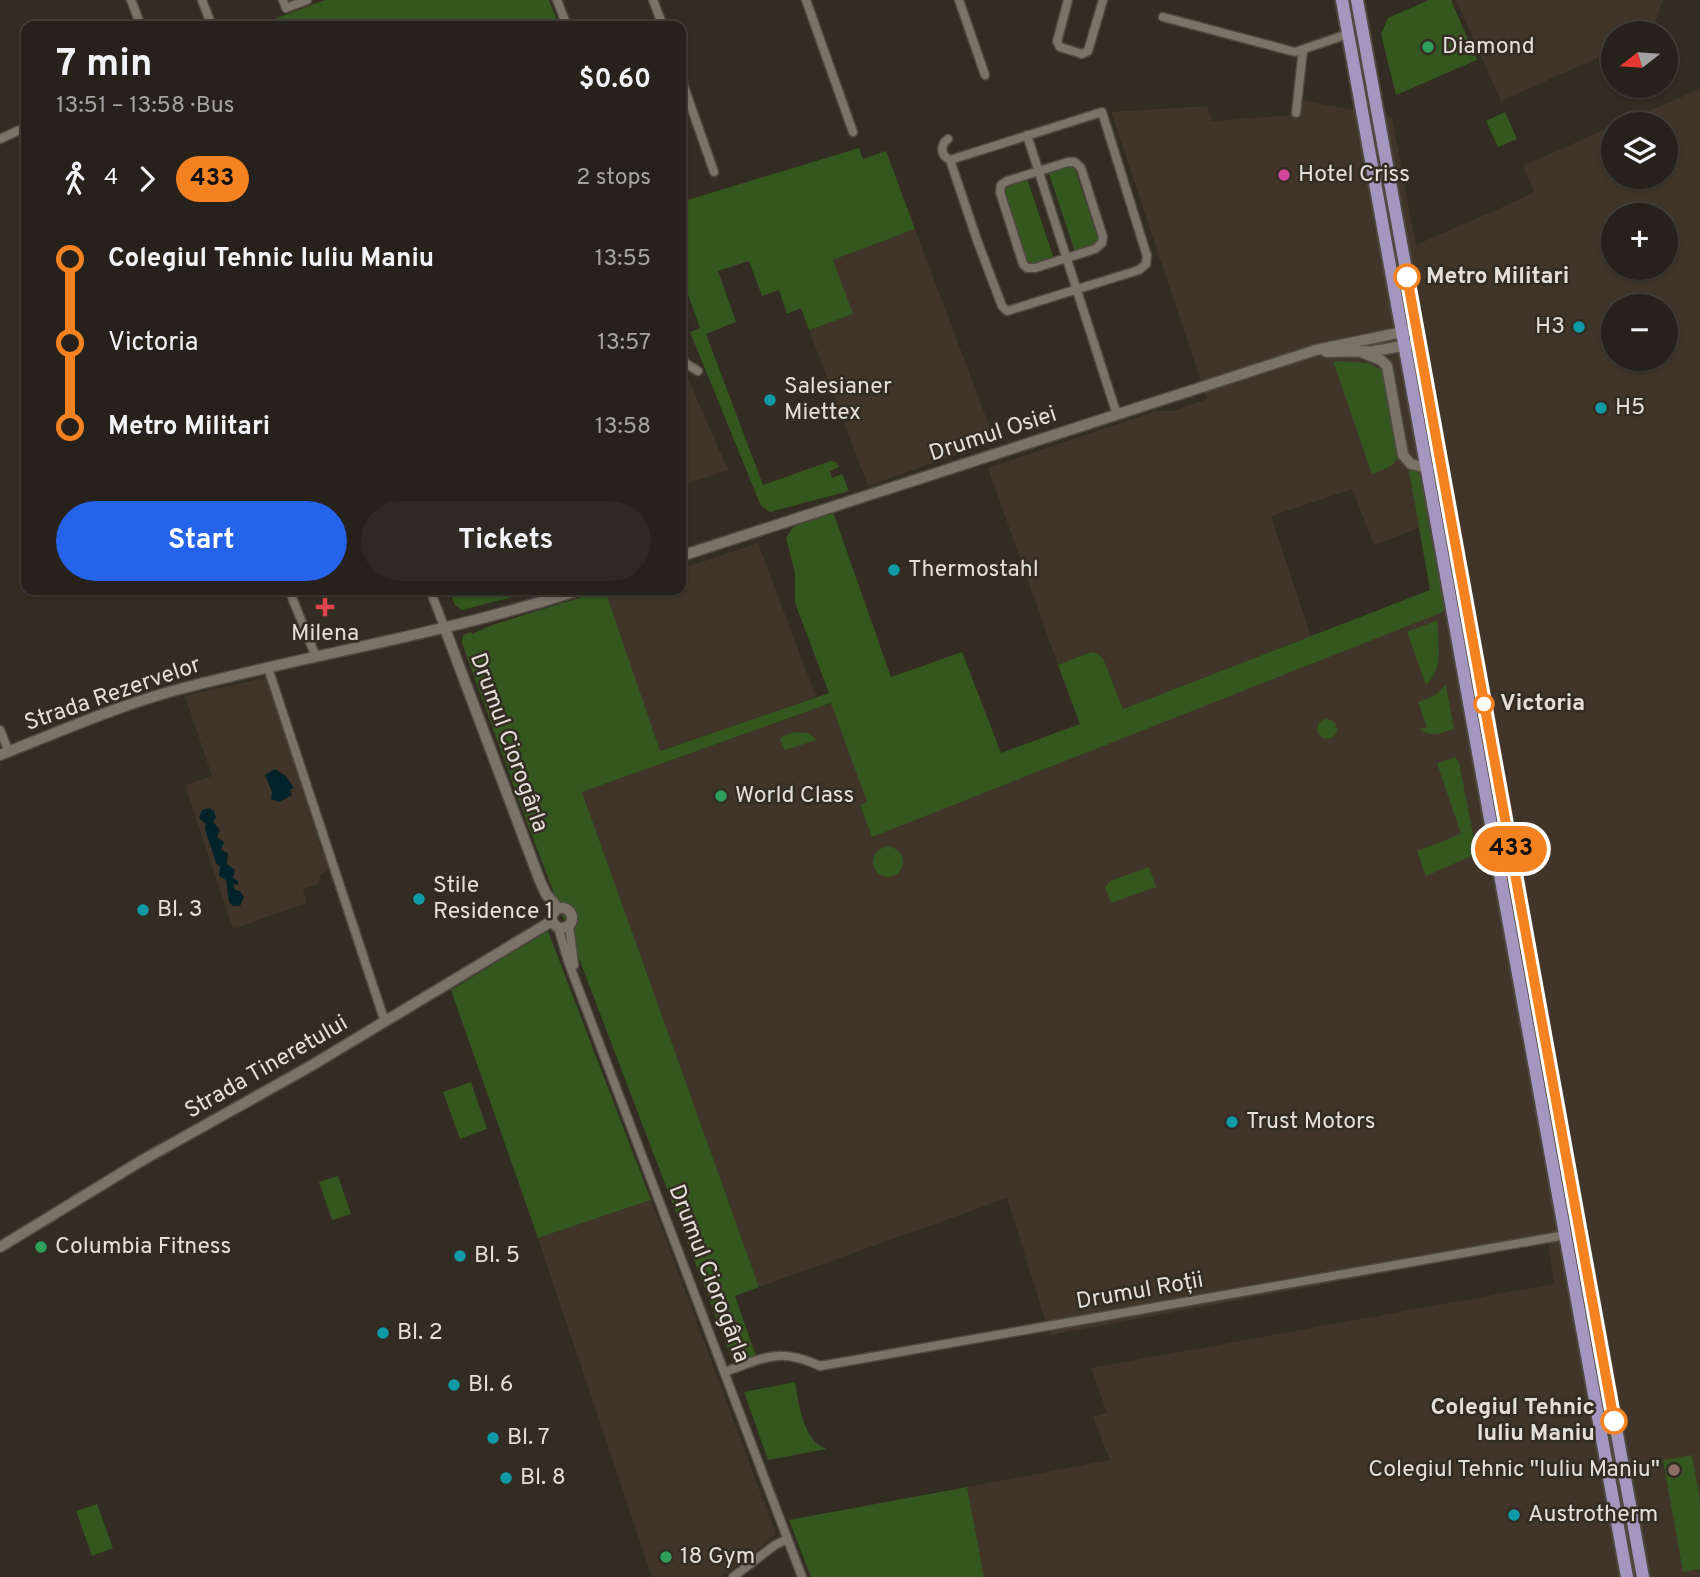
<!DOCTYPE html>
<html lang="en">
<head>
<meta charset="utf-8">
<style>
  :root { --surface:#26211a; --page:#2e2923; --text:#f1f3f6; --muted:#a4a3a2; --line:#423e39; --accent:#2563eb }
  body { margin:0; font-family:Overpass,sans-serif; background:var(--page); color:var(--text); height:100vh; display:flex; flex-direction:column; font-size:26px; white-space:nowrap }
  * { box-sizing:border-box; margin:0 }
  p { font-size:23px; color:var(--muted) }
  .icon { flex:none; width:38px; height:38px; fill:none; stroke:currentColor; stroke-width:2; stroke-linecap:round; stroke-linejoin:round }
  .map { position:relative; flex:1; overflow:hidden }
  .panel { position:absolute; left:21px; top:21px; width:665px; height:574px; display:flex; flex-direction:column; background:var(--surface); border-radius:14px; box-shadow:0 2px 5px #0004,0 0 0 2px var(--line) }
  .panel>* { flex:none }
  .badge { padding:0 14px; border-radius:23px; font-size:24px; line-height:46px }
  .needle { width:46px; rotate:253deg }
  .buttons { position:absolute; left:1601px; top:21px; display:grid; gap:14px }
  .buttons a { display:grid; place-items:center; width:77px; height:77px; border-radius:50%; background:var(--surface); box-shadow:0 2px 5px #0004,0 0 0 2px var(--line); font-size:35px }
  .map>.badge { position:absolute; translate:-50% -50%; box-shadow:0 0 0 4px #fff }
  .legs { display:flex; align-items:center; gap:10px; height:77px; padding:0 35px; font-size:23px }
  .legs p { margin-inline-start:auto }
  .overview { display:flex; align-items:center; justify-content:space-between; height:119px; padding:0 35px }
  h1 { font-size:38px; font-weight:700; line-height:52px }
  .primary-button { display:flex; gap:14px; margin-top:auto; padding:14px 35px }
  .primary-button a { flex:1; height:80px; border-radius:42px; background:var(--accent); color:#fff; font-size:28px; font-weight:700; line-height:80px; text-align:center }
  .primary-button a+a { background:var(--page); color:var(--text) }
  ul { padding:0 35px; list-style:none }
  li { display:flex; align-items:center; gap:24px; height:84px; font-size:26px }
  li i { display:grid; place-items:center; width:10px; height:100%; margin:0 9px; background:currentColor }
  li i::after { content:''; width:18px; height:18px; margin:-9px; border:5px solid; border-radius:50%; background:var(--surface) }
  li p { margin-inline-start:auto }
  li:first-child i { background:linear-gradient(#0000 50%,currentColor 0) }
  li:last-child i { background:linear-gradient(currentColor 50%,#0000 0) }
  .map>svg:first-child { display:block }
  .built { fill:#403528; fill-rule:evenodd }
  .green { fill:#33571f }
  .water { fill:#03232a }
  .lines { fill:none; stroke-linecap:round; stroke-linejoin:round }
  .minor-casing { stroke:#4f4941; stroke-width:11 }
  .tertiary-casing { stroke:#4f4941; stroke-width:13 }
  .primary-casing { stroke:#4f4941; stroke-width:16 }
  .minor { stroke:#7b7268; stroke-width:8 }
  .tertiary { stroke:#7b7268; stroke-width:10 }
  .primary { stroke:#a397c0; stroke-width:12 }
  .line-1-casing { stroke:#fff; stroke-width:16 }
  .line-1 { stroke:#f58220; stroke-width:10 }
  .leisure-dot { fill:#2e9e5b; stroke:#332c22; stroke-width:2.5 }
  .hotel-dot { fill:#d1479c; stroke:#332c22; stroke-width:2.5 }
  .stop-1-dot { fill:#fff; stroke:#f58220; stroke-width:3.5 }
  .culture-dot { fill:#0f9aa8; stroke:#332c22; stroke-width:2.5 }
  .health-dot { fill:#e0444e; stroke:#332c22; stroke-width:2.5 }
  .education-dot { fill:#8d6e63; stroke:#332c22; stroke-width:2.5 }
  .labels { text-anchor:middle; dominant-baseline:central; stroke-width:5; stroke-linejoin:round; paint-order:stroke }
  .poi-label { font-size:23px; fill:#e3dfd9; stroke:#332c22; text-anchor:start }
  .stop-label { font-size:23px; font-weight:bold; fill:#e3dfd9; stroke:#332c22; text-anchor:start }
  .street-label { font-size:23px; fill:#e3dfd9; stroke:#332c22 }
</style>
</head>
<body>
<div class="map">
<svg width="1700" height="1577" viewBox="0 0 1700 1577">
  <rect width="100%" height="100%" fill="#332c22"/>
  <!-- built -->
  <path class="built" d="M 1456,0 L 1663,0 L 1652,29 L 1654,33 L 1614,33 L 1613,51 L 1501,101 Z
    M 1700,89 L 1700,1577 L 984,1577 L 967,1487 L 1110,1460 L 1093,1417 L 1107,1413 L 1091,1368 L 1554,1284 L 1548,1243 L 1050,1335 L 1007,1198 L 759,1287 L 582,792 L 832,703 L 867,802 L 860,805 L 872,837 L 1431,590 L 1419,528 L 1374,545 L 1352,489 L 1271,516 L 1311,636 L 1123,709 L 1103,658 L 1099,655 L 1091,652 L 1058,665 L 988,468 L 1156,411 L 1173,411 L 1207,399 L 1111,112 L 1207,106 L 1212,121 L 1293,115 L 1294,99 L 1392,117 L 1416,245 L 1525,197 L 1534,191 L 1523,166 L 1613,126 L 1614,177 L 1666,177 L 1666,124 L 1618,124 ZM 1614,215 L 1666,215 L 1666,268 L 1614,268 ZM 1614,306 L 1666,306 L 1666,359 L 1614,359 ZM 1368,363 L 1380,371 L 1397,461 L 1372,474 Z
    M 915,229 L 995,441 L 868,486 L 809,330 L 852,314 L 833,260 Z
    M 686,374 L 728,470 L 681,486 L 681,376 Z
    M 758,543 L 816,697 L 659,751 L 606,594 L 619,590 L 681,590 L 681,569 Z
    M 268,677 L 311,806 L 320,847 L 327,856 L 331,867 L 320,875 L 319,884 L 303,889 L 307,903 L 233,929 L 185,785 L 212,776 L 185,696 Z
    M 651,1200 L 776,1534 L 747,1560 L 720,1577 L 652,1577 L 538,1238 Z"/>
  <!-- green -->
  <path class="green" d="M 325,0 L 549,0 L 559,26 L 256,26 Z
    M 1429,0 L 1451,0 L 1477,60 L 1396,95 L 1381,34 L 1388,18 Z
    M 1505,112 L 1517,139 L 1498,147 L 1486,121 Z
    M 859,148 L 863,159 L 886,151 L 915,229 L 833,260 L 853,314 L 809,330 L 801,308 L 787,314 L 779,290 L 762,296 L 749,261 L 718,271 L 736,322 L 706,334 L 763,485 L 831,461 L 836,462 L 839,467 L 830,471 L 832,478 L 842,474 L 849,491 L 770,512 L 761,506 L 690,332 L 700,328 L 681,275 L 681,202 Z
    M 1066,165 L 1075,169 L 1098,239 L 1092,246 L 1075,252 L 1048,171 Z
    M 1027,178 L 1054,259 L 1034,264 L 1027,261 L 1005,191 L 1010,183 Z
    M 1333,361 L 1368,363 L 1384,371 L 1399,454 C 1396,467 1384,469 1372,474 Z
    M 1409,470 L 1417,471 L 1423,478 L 1446,606 L 1443,612 L 872,837 L 860,805 L 867,802 L 831,703 L 582,792 L 759,1287 L 735,1296 L 757,1359 L 735,1367 L 528,825 L 462,643 L 463,635 L 471,632 L 472,634 L 492,625 L 605,590 L 660,751 L 829,693 L 795,603 L 795,573 L 786,538 L 793,527 L 833,512 L 891,677 L 962,652 L 1001,753 L 1080,724 L 1058,665 L 1091,652 L 1096,653 L 1103,658 L 1123,709 L 1430,590 Z
    M 449,590 L 528,590 L 529,593 L 462,610 L 455,605 Z
    M 1438,620 C 1436,646 1446,665 1426,685 L 1407,632 Z
    M 1446,685 L 1454,729 C 1441,733 1431,738 1419,729 L 1427,727 L 1418,702 L 1434,696 Z
    M1317 729a10 10 0 1 1 20 0a10 10 0 1 1-20 0Z
    M 795,732 L 808,733 L 817,740 L 785,750 L 780,740 L 783,736 Z
    M 1455,757 L 1459,762 L 1477,855 C 1463,858 1441,870 1426,876 L 1417,851 L 1461,834 L 1437,763 Z
    M873 862a15 15 0 1 1 30 0a15 15 0 1 1-30 0Z
    M 1149,867 L 1156,887 L 1111,903 L 1105,887 L 1110,881 Z
    M 548,931 L 651,1200 L 538,1238 L 451,990 Z
    M 471,1082 L 487,1129 L 460,1139 L 443,1092 Z
    M 338,1176 L 351,1214 L 332,1220 L 319,1182 Z
    M 795,1382 C 799,1404 803,1442 827,1449 L 768,1460 L 744,1392 Z
    M 1692,1455 L 1700,1501 L 1700,1569 L 1683,1572 L 1663,1460 Z
    M 967,1487 L 984,1577 L 811,1577 L 789,1520 Z
    M 97,1504 L 113,1548 L 92,1556 L 76,1511 Z"/>
  <!-- water -->
  <path class="water" d="M 275,769 L 286,776 L 294,788 L 290,790 L 292,795 L 279,802 L 271,799 L 272,792 L 265,775 Z
    M 209,808 L 214,811 L 216,817 L 213,822 L 220,830 L 217,837 L 224,842 L 221,850 L 228,853 L 227,864 L 235,870 L 233,878 L 238,881 L 238,885 L 233,884 L 235,890 L 240,891 L 244,897 L 240,906 L 233,906 L 229,902 L 226,880 L 219,876 L 220,866 L 216,863 L 205,829 L 206,824 L 199,818 L 202,810 Z"/>
  <g class="lines">
    <defs>
      <path id="minor" d="M 131,0 L 141,26
        M 202,0 L 212,26
        M 283,0 L 286,8 L 307,0
        M 557,0 L 567,26
        M 653,0 L 663,26
        M 806,0 L 853,132
        M 959,0 L 985,75
        M 1068,0 L 1057,42 L 1060,47 L 1082,54 L 1088,51 L 1103,0
        M 1163,17 L 1295,52 L 1348,34
        M 681,78 L 714,172
        M 1296,113 L 1303,50
        M 1027,135 L 1117,415
        M 0,139 L 26,127
        M 948,139 C 940,145 940,155 950,160 L 1102,112 L 1147,256 L 1146,264 L 1139,270 L 1007,311 L 1002,306 L 977,240 L 950,160
        M 1068,162 L 1075,162 L 1081,168 L 1103,237 L 1102,243 L 1095,249 L 1035,268 L 1027,268 L 1023,264 L 1000,192 L 1001,185 L 1007,181 Z
        M 681,353 L 685,363 L 698,371
        M 289,590 L 316,657
        M 430,590 L 444,626
        M 268,668 L 385,1022
        M 0,730 L 9,752
        M 569,925 L 574,965
        M 558,927 L 568,961 L 802,1577
        M 724,1372 C 765,1358 778,1347 820,1366 L 1566,1235
        M 733,1577 L 775,1545 L 787,1539"/>
      <path id="tertiary" d="M 1326,352 L 1374,351 L 1419,343
        M 1361,352 L 1381,360 L 1387,366 L 1403,455 L 1411,464 L 1428,468
        M 681,556 L 1316,350 L 1417,329
        M 444,626 L 540,881 L 546,894 L 558,908
        M 0,755 C 59,732 119,705 180,689 C 312,654 449,633 579,590
        M552 918a10 10 0 1 1 20 0a10 10 0 1 1-20 0Z
        M 0,1247 L 141,1161 L 309,1067 L 552,921"/>
      <path id="primary" d="M 1342,0 L 1627,1577
        M 1357,0 L 1643,1577"/>
    </defs>
    <!-- minor casing -->
    <use href="#minor" class="minor-casing"/>
    <!-- tertiary casing -->
    <use href="#tertiary" class="tertiary-casing"/>
    <!-- primary casing -->
    <use href="#primary" class="primary-casing"/>
    <!-- minor -->
    <use href="#minor" class="minor"/>
    <!-- tertiary -->
    <use href="#tertiary" class="tertiary"/>
    <!-- primary -->
    <use href="#primary" class="primary"/>
  </g>
  <g class="lines">
    <defs>
      <path id="line-1" d="M 1407,277 L 1614,1421"/>
    </defs>
    <!-- line-1 casing -->
    <use href="#line-1" class="line-1-casing"/>
    <!-- line-1 -->
    <use href="#line-1" class="line-1"/>
  </g>
  <!-- markers -->
  <g class="leisure-dot">
    <circle cx="1428" cy="47" r="7"/>
    <circle cx="721" cy="796" r="7"/>
    <circle cx="41" cy="1247" r="7"/>
    <circle cx="666" cy="1557" r="7"/>
  </g>
  <circle class="hotel-dot" cx="1284" cy="175" r="7"/>
  <g class="stop-1-dot">
    <circle cx="1407" cy="277" r="12"/>
    <circle cx="1484" cy="704" r="9"/>
    <circle cx="1614" cy="1421" r="12"/>
  </g>
  <g class="culture-dot">
    <circle cx="1579" cy="327" r="7"/>
    <circle cx="770" cy="400" r="7"/>
    <circle cx="1601" cy="408" r="7"/>
    <circle cx="894" cy="570" r="7"/>
    <circle cx="419" cy="899" r="7"/>
    <circle cx="143" cy="910" r="7"/>
    <circle cx="1232" cy="1122" r="7"/>
    <circle cx="460" cy="1256" r="7"/>
    <circle cx="383" cy="1333" r="7"/>
    <circle cx="454" cy="1385" r="7"/>
    <circle cx="493" cy="1438" r="7"/>
    <circle cx="506" cy="1478" r="7"/>
    <circle cx="1514" cy="1515" r="7"/>
  </g>
  <path class="health-dot" d="M321.5 596.5h7v7h7v7h-7v7h-7v-7h-7v-7h7z"/>
  <circle class="education-dot" cx="1674" cy="1470" r="7"/>
  <g class="labels">
    <!-- poi labels -->
    <g class="poi-label">
      <text x="1442" y="47">Diamond</text>
      <text x="1298" y="175">Hotel Criss</text>
      <text x="1565" y="327" text-anchor="end">H3</text>
      <text x="784" y="387">Salesianer<tspan x="784" dy="26">Miettex</tspan></text>
      <text x="1615" y="408">H5</text>
      <text x="908" y="570">Thermostahl</text>
      <text x="325" y="634" text-anchor="middle">Milena</text>
      <text x="735" y="796">World Class</text>
      <text x="433" y="886">Stile<tspan x="433" dy="26">Residence 1</tspan></text>
      <text x="157" y="910">Bl. 3</text>
      <text x="1246" y="1122">Trust Motors</text>
      <text x="55" y="1247">Columbia Fitness</text>
      <text x="474" y="1256">Bl. 5</text>
      <text x="397" y="1333">Bl. 2</text>
      <text x="468" y="1385">Bl. 6</text>
      <text x="507" y="1438">Bl. 7</text>
      <text x="1660" y="1470" text-anchor="end">Colegiul Tehnic "Iuliu Maniu"</text>
      <text x="520" y="1478">Bl. 8</text>
      <text x="1528" y="1515">Austrotherm</text>
      <text x="680" y="1557">18 Gym</text>
    </g>
    <!-- stop labels -->
    <g class="stop-label">
      <text x="1426" y="277">Metro Militari</text>
      <text x="1500" y="704">Victoria</text>
      <text x="1595" y="1408" text-anchor="end">Colegiul Tehnic<tspan x="1595" dy="26">Iuliu Maniu</tspan></text>
    </g>
    <!-- street labels -->
    <g class="street-label">
      <text transform="translate(993 435) rotate(-18)">Drumul Osiei</text>
      <text transform="translate(113 695) rotate(-19)">Strada Rezervelor</text>
      <text transform="translate(508 743) rotate(70)">Drumul Ciorogârla</text>
      <text transform="translate(267 1068) rotate(-30)">Strada Tineretului</text>
      <text transform="translate(708 1274) rotate(69)">Drumul Ciorogârla</text>
      <text transform="translate(1140 1292) rotate(-10)">Drumul Roții</text>
    </g>
  </g>
</svg>
<div class="buttons">
<a><svg class="needle" viewBox="-14 -14 28 28"><path d="M0-13l5 13h-10z" fill="#e53935"/><path d="M0 13l5-13h-10z" fill="#a4a3a2"/></svg></a>
<a><svg class="icon" aria-label="layers" viewBox="0 0 24 24"><path d="M12 4l9 5-9 5-9-5zM3 14l9 5 9-5"/></svg></a>
<a>+</a>
<a>−</a>
</div>
<b class="badge" style="left:1511px;top:849px;background:#f58220;color:#111">433</b>
<section class="panel">
<div class="overview"><div><h1>7 min</h1><p>13:51 – 13:58 · Bus</p></div><b>$0.60</b></div>
<div class="legs"><svg class="icon" aria-label="walk" viewBox="0 0 24 24"><circle cx="13" cy="4" r="2"/><path d="M13 8l-2 6 4 7M11 14l-3 7M7 12l3-4h3l4 4"/></svg>4<svg class="icon" aria-label="forward" viewBox="0 0 24 24"><path d="M9 5l7 7-7 7"/></svg><b class="badge" style="background:#f58220;color:#111">433</b><p>2 stops</p></div>
<ul>
<li><i style="color:#f58220"></i><b>Colegiul Tehnic Iuliu Maniu</b><p>13:55</p></li>
<li><i style="color:#f58220"></i><span>Victoria</span><p>13:57</p></li>
<li><i style="color:#f58220"></i><b>Metro Militari</b><p>13:58</p></li>
</ul>
<div class="primary-button"><a>Start</a><a>Tickets</a></div>
</section>
</div>
</body>
</html>
